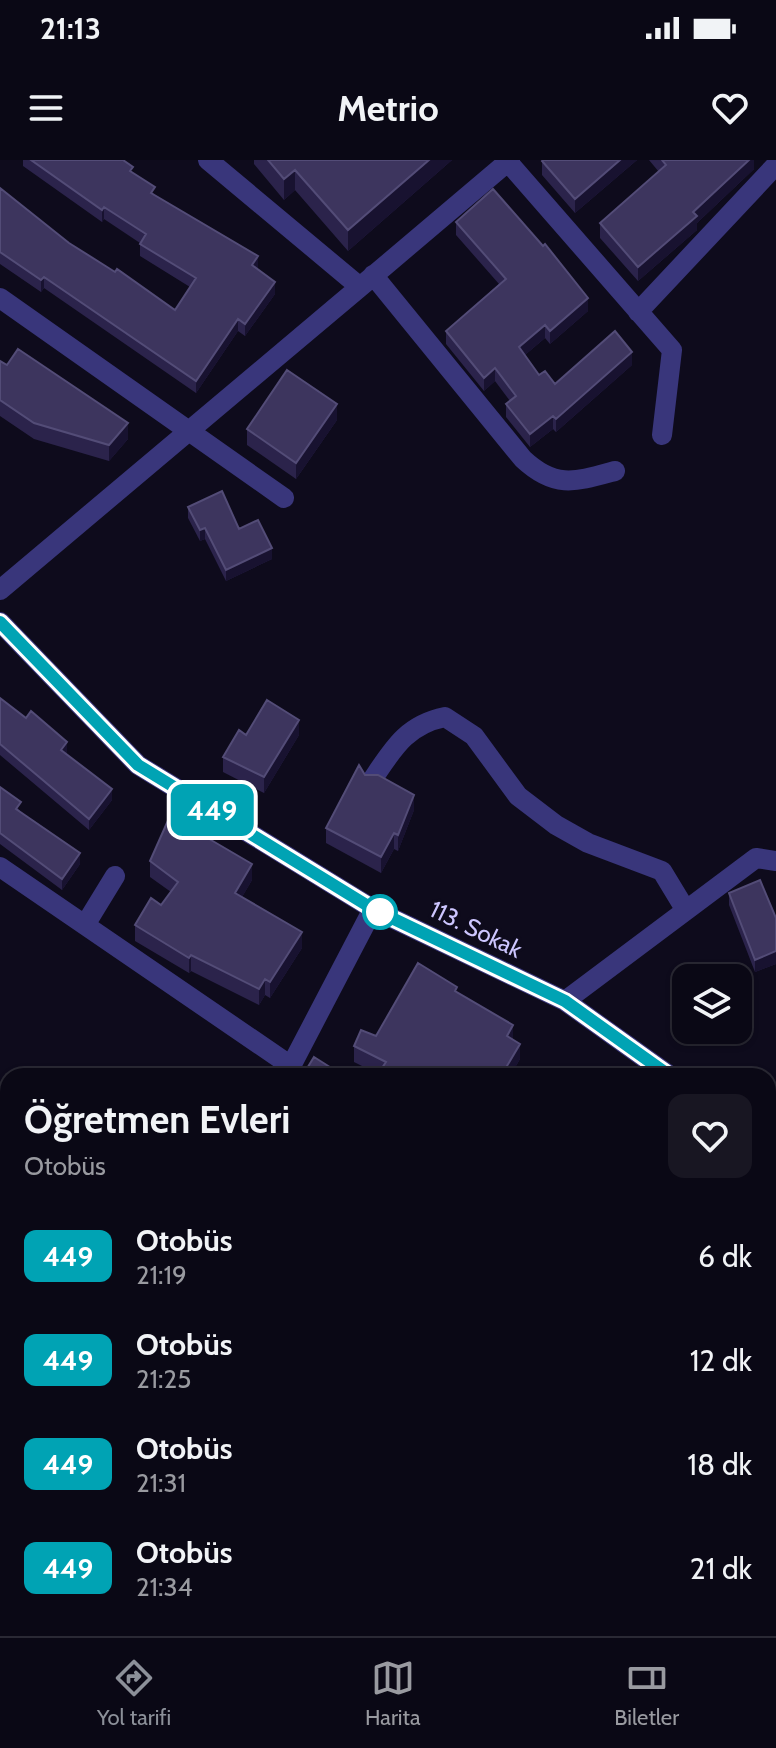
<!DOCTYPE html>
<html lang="tr">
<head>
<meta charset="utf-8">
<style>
  :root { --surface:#0a0815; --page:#181622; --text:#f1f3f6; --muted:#999aa0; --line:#2a2934; --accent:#8c9099 }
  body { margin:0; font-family:Cabin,sans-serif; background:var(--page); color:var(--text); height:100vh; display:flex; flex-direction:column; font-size:30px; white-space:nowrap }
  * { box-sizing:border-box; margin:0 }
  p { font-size:26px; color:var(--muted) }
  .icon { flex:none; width:44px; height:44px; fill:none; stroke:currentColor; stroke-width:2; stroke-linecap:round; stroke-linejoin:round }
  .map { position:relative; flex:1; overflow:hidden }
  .panel { position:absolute; left:0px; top:908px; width:776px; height:568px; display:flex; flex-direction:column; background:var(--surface); border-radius:24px 24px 0 0; box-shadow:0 2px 6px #0004,0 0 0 2px var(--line) }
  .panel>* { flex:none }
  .badge { padding:0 16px; border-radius:12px; font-size:28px; line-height:52px }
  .tools { position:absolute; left:672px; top:804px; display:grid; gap:16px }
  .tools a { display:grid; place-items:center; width:80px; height:80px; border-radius:16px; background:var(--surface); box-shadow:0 2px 6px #0004,0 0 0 2px var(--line); font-size:40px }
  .map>.badge { position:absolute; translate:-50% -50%; box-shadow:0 0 0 4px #fff }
  .round { display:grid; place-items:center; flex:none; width:84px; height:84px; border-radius:16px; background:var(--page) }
  .summary { display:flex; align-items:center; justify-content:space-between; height:136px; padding:0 24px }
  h1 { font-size:38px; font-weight:700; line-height:60px }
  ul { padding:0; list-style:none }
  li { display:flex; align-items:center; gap:24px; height:104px; padding:0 24px }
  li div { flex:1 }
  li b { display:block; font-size:30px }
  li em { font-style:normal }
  li .badge { min-width:88px; font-weight:700; text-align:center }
  .status { display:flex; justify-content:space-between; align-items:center; height:56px; padding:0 40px; background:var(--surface); direction:ltr }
  .status svg { height:22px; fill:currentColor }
  header { display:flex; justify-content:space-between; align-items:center; height:104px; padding:0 24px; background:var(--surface); font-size:36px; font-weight:700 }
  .menu { display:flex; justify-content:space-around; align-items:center; height:112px; border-top:2px solid var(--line); background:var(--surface); font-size:22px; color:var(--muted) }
  .menu a { display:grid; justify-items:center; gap:4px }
  .menu .current { color:var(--accent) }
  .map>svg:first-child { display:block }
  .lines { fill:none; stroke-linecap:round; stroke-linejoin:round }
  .minor { stroke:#39367b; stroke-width:20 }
  .wall { fill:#2b234b }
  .shaded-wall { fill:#181230 }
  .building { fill:#3d355e; stroke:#534c77; stroke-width:2 }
  .line-casing { stroke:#fff; stroke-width:18 }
  .line { stroke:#00a3b4; stroke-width:12 }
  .stop-dot { fill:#fff; stroke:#00a3b4; stroke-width:4 }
  .labels { text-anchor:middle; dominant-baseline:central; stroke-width:6; stroke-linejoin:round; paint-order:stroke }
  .street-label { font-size:24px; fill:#cdc6ff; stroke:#0e0b1c }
</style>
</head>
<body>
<div class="status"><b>21:13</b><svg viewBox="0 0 49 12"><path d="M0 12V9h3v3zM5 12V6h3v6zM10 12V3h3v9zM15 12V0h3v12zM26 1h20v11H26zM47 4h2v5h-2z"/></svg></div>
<header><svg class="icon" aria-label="menu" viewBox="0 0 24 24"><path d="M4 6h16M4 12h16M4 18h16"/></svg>Metrio<svg class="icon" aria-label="heart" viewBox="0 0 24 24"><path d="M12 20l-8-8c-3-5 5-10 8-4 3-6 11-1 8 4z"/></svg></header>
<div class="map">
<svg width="776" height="1476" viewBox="0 0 776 1476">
  <rect width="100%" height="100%" fill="#0e0b1c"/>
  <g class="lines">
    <!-- minor -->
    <path class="minor" d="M 208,0 L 360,127 L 510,0
      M 508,2 L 672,190 L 662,275
      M 373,115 L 523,299 C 555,329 575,322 615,311
      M 0,138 L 284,338
      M 638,152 L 776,5
      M 0,430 L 360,127
      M 0,462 L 138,605 L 373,749 L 565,841 L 670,916
      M 372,620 C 393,589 406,565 445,557 L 474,576 L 518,636 L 556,665 L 588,683 L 662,711 L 685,749
      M 0,707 L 291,906 L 373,749
      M 85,765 L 115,716
      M 565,841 L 756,698 L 776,701
      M 768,1000 L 776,1007
      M 0,1033 L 8,1033
      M 0,1166 L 8,1168
      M 768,1404 L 776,1402
      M 93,1476 L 94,1468
      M 290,1476 L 291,1468
      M 475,1476 L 476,1468
      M 676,1476 L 676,1468
      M 719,1476 L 719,1468"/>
  </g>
  <!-- wall -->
  <path class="wall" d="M 23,0 L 123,0 L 133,13 L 155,35 L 258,108 L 257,109 L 275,134 L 245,176 L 238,171 L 196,233 L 44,128 L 41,132 L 0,104 L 0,28 L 69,83 L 175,150 L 190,127 L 140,96 L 140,83 L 104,59 L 102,62 L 23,6 Z
    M 254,0 L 452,0 L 348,91 L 295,30 L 284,40 L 254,4 Z
    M 637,0 L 575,53 L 542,15 L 542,1 Z
    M 649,0 L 754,0 L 754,9 L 697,63 L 697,70 L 638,121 L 600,78 L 600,63 L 659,12 Z
    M 456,62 L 588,151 L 550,184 L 545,178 L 525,195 L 539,215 L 555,224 L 632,205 L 556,272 L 553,269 L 530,287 L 506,257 L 506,244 L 510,241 L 495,221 L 484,231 L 446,184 L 446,171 L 499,124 L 456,75 Z
    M 0,201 L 128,279 L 109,301 L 34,279 L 0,256 Z
    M 337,260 L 296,319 L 247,285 L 247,269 Z
    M 188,347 L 239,369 L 272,399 L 226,421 L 205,379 L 200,381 L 188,358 Z
    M 0,538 L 67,593 L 66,594 L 112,640 L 89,670 L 0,595 Z
    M 246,575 L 299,575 L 264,633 L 223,612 L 223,597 Z
    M 0,627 L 21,652 L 80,704 L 62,730 L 0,684 Z
    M 414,650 L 398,691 L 394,689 L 381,713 L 326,683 L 326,668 Z
    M 150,701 L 252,720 L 242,737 L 302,788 L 270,838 L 265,835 L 259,845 L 191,811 L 189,813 L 135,781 L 135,765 L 161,745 L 171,732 L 150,717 Z
    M 729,733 L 776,758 L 776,804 L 755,812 L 729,745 Z
    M 457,832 L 513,880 L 520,899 L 510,916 L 382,916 L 354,902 L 354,886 L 376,876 Z
    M 0,1057 L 8,1058 L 8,1131 L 0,1130 Z
    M 0,1190 L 8,1191 L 8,1261 L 0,1259 Z
    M 0,1325 L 8,1326 L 8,1426 L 2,1425 L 2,1410 L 6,1376 L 0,1375 Z
    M 768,1447 L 769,1476 L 740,1476 L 740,1468 Z"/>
  <!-- shaded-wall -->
  <path class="shaded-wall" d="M 429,0 L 452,0 L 348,91 L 348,70 Z
    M 620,0 L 637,0 L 575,53 L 575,39 Z
    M 749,0 L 754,0 L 754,9 L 697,63 L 697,70 L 638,121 L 638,107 Z
    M 295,10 L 295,30 L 284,40 L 284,19 Z
    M 104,47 L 104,59 L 102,62 L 102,50 Z
    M 258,96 L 258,108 L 252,117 L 252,105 Z
    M 44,117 L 44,128 L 41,132 L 41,120 Z
    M 275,122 L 275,134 L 245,176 L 245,164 Z
    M 588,138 L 588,151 L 550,184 L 550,171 Z
    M 238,159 L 238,171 L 196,233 L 196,221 Z
    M 545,165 L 545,178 L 519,200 L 519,187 Z
    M 632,192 L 632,205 L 556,272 L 556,259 Z
    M 495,208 L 495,221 L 484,231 L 484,218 Z
    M 337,244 L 337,260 L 296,319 L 296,303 Z
    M 553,256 L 553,269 L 530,287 L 530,274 Z
    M 128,263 L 128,279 L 109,301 L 109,285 Z
    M 205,368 L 205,379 L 200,381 L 200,370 Z
    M 272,388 L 272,399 L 226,421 L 226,410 Z
    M 299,560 L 299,575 L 264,633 L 264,617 Z
    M 67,582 L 67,593 L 61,601 L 61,590 Z
    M 112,629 L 112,640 L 89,670 L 89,659 Z
    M 414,635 L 414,650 L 398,691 L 398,675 Z
    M 394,673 L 394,689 L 381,713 L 381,697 Z
    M 80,693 L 80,704 L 62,730 L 62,719 Z
    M 252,704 L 252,720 L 235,749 L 235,733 Z
    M 302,772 L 302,788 L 270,838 L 270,822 Z
    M 776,791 L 776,804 L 755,812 L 755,800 Z
    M 191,795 L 191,811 L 189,813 L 189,798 Z
    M 265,819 L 265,835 L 259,845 L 259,829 Z
    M 513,865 L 513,880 L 507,876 Z
    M 520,884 L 520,899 L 510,916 L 501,916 Z"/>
  <!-- building -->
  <path class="building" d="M 31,0 L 123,0 L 133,7 L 130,11 L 155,27 L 151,33 L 258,96 L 252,105 L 275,122 L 245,164 L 238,159 L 196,221 L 44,117 L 41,120 L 0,92 L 0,28 L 69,83 L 115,112 L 117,109 L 175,150 L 196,118 L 140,84 L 146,74 L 104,47 L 102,50 Z
    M 268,0 L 429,0 L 348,70 L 295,10 L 284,19 Z
    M 543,0 L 620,0 L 575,39 L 542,1 Z
    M 662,0 L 749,0 L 693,52 L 697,56 L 638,107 L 600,63 L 666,5 Z
    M 493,29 L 543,86 L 545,84 L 588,138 L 550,171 L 545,165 L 519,187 L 539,215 L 545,211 L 555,224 L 615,171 L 632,192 L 556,259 L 553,256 L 530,274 L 506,244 L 516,236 L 495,208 L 484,218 L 446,171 L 506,119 L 456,62 Z
    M 18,189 L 128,263 L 109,285 L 34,263 L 0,240 L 0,201 L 7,205 Z
    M 287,210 L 337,244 L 296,303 L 247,269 Z
    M 222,331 L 239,369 L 258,360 L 272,388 L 226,410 L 205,368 L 200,370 L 188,347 Z
    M 0,538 L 26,558 L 31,551 L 67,582 L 61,590 L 112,629 L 89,659 L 0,584 Z
    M 267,540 L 299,560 L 264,617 L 223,597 L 239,570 L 246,575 Z
    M 359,605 L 365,615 L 378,615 L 414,635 L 398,675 L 394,673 L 381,697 L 326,668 Z
    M 0,627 L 21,642 L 16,649 L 80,693 L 62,719 L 0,673 Z
    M 170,656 L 252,704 L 235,733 L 302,772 L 270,822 L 265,819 L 259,829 L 191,795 L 189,798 L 135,765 L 151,738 L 161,745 L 178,722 L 150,701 Z
    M 760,720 L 776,758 L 776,791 L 755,800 L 729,733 Z
    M 418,803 L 457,827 L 455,831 L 513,865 L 507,876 L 520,884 L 501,916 L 396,916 L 382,908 L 386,902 L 354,886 L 361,870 L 376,876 Z
    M 314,897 L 333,909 L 329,916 L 303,915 Z
    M 0,1057 L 8,1058 L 8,1118 L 0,1117 Z
    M 0,1190 L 8,1191 L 8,1246 L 0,1244 Z
    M 0,1325 L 8,1326 L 8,1362 L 0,1361 Z
    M 8,1364 L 8,1411 L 2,1410 Z
    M 768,1447 L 769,1471 L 740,1472 L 740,1468 L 768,1468 Z
    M 299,1468 L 435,1468 L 434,1476 L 297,1476 Z
    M 485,1468 L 554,1468 L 553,1476 L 484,1476 Z
    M 582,1468 L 642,1468 L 642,1476 L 582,1476 Z"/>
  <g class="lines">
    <defs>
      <path id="line" d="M 0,462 L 138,605 L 373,749 L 565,841 L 670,916"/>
    </defs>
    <!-- line casing -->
    <use href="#line" class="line-casing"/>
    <!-- line -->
    <use href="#line" class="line"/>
  </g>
  <!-- markers -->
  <circle class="stop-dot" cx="380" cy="752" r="16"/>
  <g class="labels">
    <!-- street labels -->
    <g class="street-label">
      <text transform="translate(476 769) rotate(26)">113. Sokak</text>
    </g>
  </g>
</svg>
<div class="tools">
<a><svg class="icon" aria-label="layers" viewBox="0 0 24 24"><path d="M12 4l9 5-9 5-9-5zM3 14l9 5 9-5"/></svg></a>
</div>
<b class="badge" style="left:212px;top:650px;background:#00a3b4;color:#fff">449</b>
<section class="panel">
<div class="summary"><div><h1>Öğretmen Evleri</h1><p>Otobüs</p></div><a class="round"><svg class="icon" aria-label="heart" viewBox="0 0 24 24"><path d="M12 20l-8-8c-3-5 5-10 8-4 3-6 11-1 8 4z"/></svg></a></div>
<ul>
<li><span class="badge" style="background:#00a3b4;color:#fff">449</span><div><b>Otobüs</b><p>21:19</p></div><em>6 dk</em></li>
<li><span class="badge" style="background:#00a3b4;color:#fff">449</span><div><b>Otobüs</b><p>21:25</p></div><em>12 dk</em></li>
<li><span class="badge" style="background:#00a3b4;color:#fff">449</span><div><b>Otobüs</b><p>21:31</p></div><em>18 dk</em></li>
<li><span class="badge" style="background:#00a3b4;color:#fff">449</span><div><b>Otobüs</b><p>21:34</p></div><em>21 dk</em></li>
</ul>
</section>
</div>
<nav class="menu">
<a class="current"><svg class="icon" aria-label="directions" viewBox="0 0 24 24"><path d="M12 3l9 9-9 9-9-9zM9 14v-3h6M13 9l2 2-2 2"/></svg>Yol tarifi</a>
<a><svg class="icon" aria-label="map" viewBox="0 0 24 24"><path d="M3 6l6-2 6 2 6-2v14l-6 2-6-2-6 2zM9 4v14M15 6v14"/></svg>Harita</a>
<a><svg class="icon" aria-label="tickets" viewBox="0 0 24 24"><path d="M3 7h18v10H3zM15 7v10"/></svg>Biletler</a>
</nav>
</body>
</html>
